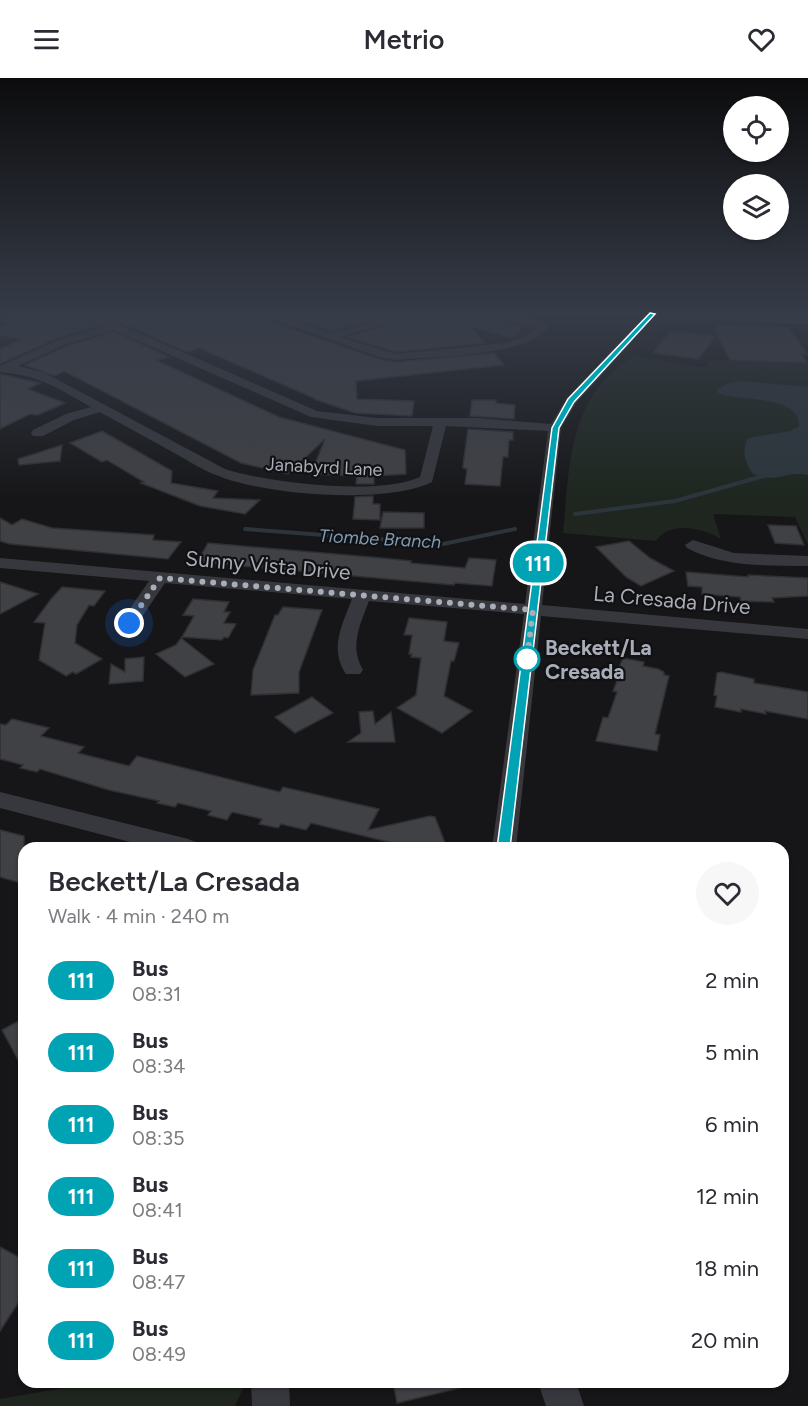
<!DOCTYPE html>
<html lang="en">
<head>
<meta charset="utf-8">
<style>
  :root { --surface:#fff; --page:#f7f7f7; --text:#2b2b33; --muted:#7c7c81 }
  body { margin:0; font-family:Figtree,sans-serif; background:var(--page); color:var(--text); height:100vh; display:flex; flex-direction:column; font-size:22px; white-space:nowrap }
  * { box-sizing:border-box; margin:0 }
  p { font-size:20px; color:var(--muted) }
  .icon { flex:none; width:33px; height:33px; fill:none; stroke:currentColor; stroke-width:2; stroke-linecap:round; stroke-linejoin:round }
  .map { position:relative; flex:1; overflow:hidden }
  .drawer { position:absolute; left:18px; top:764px; width:771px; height:546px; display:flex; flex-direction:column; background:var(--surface); border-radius:18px; box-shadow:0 2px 4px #0004 }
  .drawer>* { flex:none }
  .badge { padding:0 12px; border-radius:20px; font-size:21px; line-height:39px }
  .buttons { position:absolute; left:723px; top:18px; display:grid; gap:12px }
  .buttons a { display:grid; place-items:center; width:66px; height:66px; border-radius:50%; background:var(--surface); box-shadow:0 2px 4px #0004; font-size:30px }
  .you { position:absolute; width:30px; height:30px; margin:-15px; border:4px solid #fff; border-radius:50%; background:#1a73e8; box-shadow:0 0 0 9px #1a73e833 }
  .map>.badge { position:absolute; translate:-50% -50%; box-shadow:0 0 0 3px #fff }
  .round { display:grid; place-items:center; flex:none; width:63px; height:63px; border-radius:32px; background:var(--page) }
  .overview { display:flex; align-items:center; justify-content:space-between; height:102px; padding:0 30px }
  h1 { font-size:28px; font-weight:600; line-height:45px }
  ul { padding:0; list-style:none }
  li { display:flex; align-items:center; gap:18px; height:72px; padding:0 30px }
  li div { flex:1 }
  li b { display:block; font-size:22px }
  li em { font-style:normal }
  li .badge { min-width:66px; font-weight:700; text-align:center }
  header { display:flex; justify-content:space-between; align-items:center; height:78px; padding:0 30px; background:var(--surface); font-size:27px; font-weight:600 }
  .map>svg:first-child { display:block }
  .green { fill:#1e261f }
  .water { fill:#2c353c }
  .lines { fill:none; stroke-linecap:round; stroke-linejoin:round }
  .stream { stroke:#2c353c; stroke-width:4 }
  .building { fill:#404145; stroke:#303034; stroke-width:1.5 }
  .minor { fill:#37383d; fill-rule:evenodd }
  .major { fill:#53555c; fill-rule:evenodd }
  .line { fill:#00a3b4; stroke:#fff; stroke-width:1.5 }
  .walk { stroke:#a8adb8; stroke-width:6; stroke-dasharray:0 10.8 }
  .stop-dot { fill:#fff; stroke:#00a3b4; stroke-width:3 }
  .labels { text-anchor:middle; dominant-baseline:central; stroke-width:4.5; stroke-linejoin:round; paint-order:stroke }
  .far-street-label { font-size:18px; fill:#a8adb8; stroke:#111113 }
  .far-water-label { font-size:18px; font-style:italic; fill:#7f9bb3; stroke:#111113 }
  .street-label { font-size:21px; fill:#a8adb8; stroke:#111113 }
  .stop-label { font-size:21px; font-weight:bold; fill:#a8adb8; stroke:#111113; text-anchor:start }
</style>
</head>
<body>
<header><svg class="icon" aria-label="menu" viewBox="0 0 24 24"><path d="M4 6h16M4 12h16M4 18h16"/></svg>Metrio<svg class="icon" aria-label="heart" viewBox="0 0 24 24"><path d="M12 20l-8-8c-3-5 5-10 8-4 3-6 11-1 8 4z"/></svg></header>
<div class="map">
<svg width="808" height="1328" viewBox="0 0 808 1328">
  <rect width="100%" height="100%" fill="#161618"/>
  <!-- green -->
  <path class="green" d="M 635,278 L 698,289 L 706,289 L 710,282 L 808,286 L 808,467 L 795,439 L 713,436 L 721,461 C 704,450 669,442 656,463 L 563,455 C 570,386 567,318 635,278 Z
    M 99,1304 L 246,1304 L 235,1328 L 0,1328 L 0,1321 Z"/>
  <!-- water -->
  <path class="water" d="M 741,303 L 808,309 L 808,397 C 785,392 778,406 753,396 C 745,385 741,372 748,360 L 790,353 L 799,348 C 800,316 737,324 718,315 L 717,312 L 729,305 Z"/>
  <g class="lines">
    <!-- stream -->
    <path class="stream" d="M 575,436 L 675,423 L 767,397
      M 245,451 L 443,466 L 515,451"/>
  </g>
  <!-- building -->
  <path class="building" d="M 29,236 L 79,236 L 99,247 L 57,260 L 0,286 L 0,271 L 23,261 L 0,257 L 0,249 L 10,246 L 0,243 Z
    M 102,236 L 257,236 L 270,244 L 379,281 L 396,284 L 494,275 L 504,287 L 356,303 L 357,321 L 414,323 L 412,338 L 355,335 L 314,321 L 316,321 L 199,270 L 187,274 Z
    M 295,236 L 477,236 L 520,248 L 519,254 L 512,260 L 470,248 L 485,265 L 396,274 L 348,259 L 383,249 L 383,241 L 329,253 L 289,238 Z
    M 716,247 L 788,249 L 808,277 L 802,276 L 807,285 L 730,282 L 714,251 Z
    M 670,253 L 684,254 L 716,258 L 698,281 L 653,275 Z
    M 114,254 L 169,279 L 156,282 L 279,339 L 405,372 L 406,396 L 374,398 L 374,406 L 356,406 L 357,398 L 311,396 L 325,361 L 288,396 L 241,385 L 64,293 L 55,298 L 25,287 L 67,268 Z
    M 0,296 L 40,305 L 28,311 L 65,325 L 38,337 L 30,336 L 0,351 Z
    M 472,322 L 496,322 L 496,325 L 515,327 L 514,341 L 470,338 Z
    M 468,351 L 513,354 L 513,362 L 509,362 L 508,379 L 503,379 L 500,408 L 465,406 L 467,391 L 463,390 L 463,387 Z
    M 102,353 L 172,393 L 171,405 L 218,413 L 213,420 L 260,422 L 245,436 L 200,428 L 141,405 L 144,404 L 107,382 L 102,384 L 70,365 Z
    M 62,367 L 60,383 L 19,387 L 18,381 Z
    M 373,418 L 373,426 L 380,426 L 380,442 L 353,441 L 355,419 Z
    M 383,434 L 424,435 L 424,450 L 380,450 Z
    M 0,440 L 12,447 L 22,441 L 52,450 L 154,457 L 153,462 L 181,464 L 168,481 L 10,466 L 0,463 Z
    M 768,447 L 796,448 L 804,467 L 775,465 Z
    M 629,463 L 650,480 L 674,493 L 641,508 L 626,499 L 596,469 Z
    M 208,465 L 382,480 L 411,483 L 411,485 L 465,490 L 469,480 L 496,482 L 492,508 L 455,505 L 454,507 L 197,484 Z
    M 686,494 L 748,499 L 748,497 L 808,500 L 808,518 L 772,520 L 774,524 L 741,523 L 740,519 L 702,516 L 702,509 L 688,508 Z
    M 0,504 L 38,516 L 0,536 Z
    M 62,509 L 105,513 L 94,528 L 89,527 L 77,547 L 75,565 L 102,581 L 76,596 L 73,594 L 66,598 L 39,582 L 45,545 L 34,544 L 51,521 Z
    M 193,521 L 229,524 L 224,534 L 230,534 L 224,545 L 236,546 L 228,560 L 224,559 L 222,562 L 182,559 L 194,538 L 183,537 Z
    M 283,529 L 322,532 L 299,594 L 299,615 L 251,617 L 253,592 L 275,537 L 278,537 Z
    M 409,540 L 447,544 L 444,563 L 459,565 L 454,583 L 451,583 L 444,618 L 472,633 L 442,655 L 397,630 L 416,617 L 421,580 L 411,579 L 412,576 L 409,576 L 412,557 L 404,557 Z
    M 181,560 L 214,586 L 185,599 L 156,576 L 176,567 Z
    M 144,579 L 143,603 L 109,606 L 111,586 L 125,594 L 125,581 Z
    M 623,580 L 644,584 L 643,588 L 658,591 L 664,594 L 664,597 L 669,598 L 655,656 L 660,657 L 657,673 L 596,663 L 603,639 L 608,640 L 617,614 L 613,613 L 618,600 L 615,599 Z
    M 721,594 L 754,601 L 754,605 L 808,614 L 808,641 L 765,633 L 766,636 L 741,631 L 741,634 L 715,629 L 717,618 L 714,617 L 717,595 Z
    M 312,619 L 333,635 L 295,655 L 275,639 Z
    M 373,633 L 375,646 L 391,634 L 395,664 L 348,664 L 361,655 L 359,634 Z
    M 12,641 L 49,650 L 41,658 L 84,669 L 78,675 L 129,688 L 137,678 L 280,714 L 283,709 L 379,731 L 368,752 L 430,738 L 435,739 L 447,770 L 413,770 L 311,745 L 306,752 L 281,746 L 278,750 L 259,746 L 262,741 L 232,734 L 227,742 L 208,737 L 211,733 L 178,725 L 175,729 L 157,725 L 159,723 L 109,712 L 40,691 L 37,694 L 20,690 L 23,687 L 0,681 L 0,646 L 6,647 Z
    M 0,752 L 24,758 L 24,806 L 0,799 Z
    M 24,940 L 24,993 L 2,952 Z
    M 0,1169 L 24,1182 L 24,1216 L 0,1253 Z
    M 393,1304 L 463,1304 L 464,1309 L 397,1325 Z"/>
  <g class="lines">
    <!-- minor -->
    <path class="minor" d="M 81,236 L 95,236 L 317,333 L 377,340 L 478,340 L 551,346 L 567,320 L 646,236 L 657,236 L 576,325 L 561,350 L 542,527 L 808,551 L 808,561 L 541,538 L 516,770 L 492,770 L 524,536 L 369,523 C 360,547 349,568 363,592 L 360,596 L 346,596 C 329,571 342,547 352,521 L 165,505 L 135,549 L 123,549 L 120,545 L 149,503 L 0,490 L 0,480 L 525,526 L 548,353 L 446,348 L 432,404 C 386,427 263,417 216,397 C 202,392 189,383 176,376 C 151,362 125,348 100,334 L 74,342 L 43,358 L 33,358 L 31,355 L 33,352 L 66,336 L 91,329 C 57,310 39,297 0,294 L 0,288 L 58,262 L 105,248 ZM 114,252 L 311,339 L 377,348 L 433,348 L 420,399 C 381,418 267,405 225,391 L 45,295 L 18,288 L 66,266 Z
      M 259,236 L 275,236 L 329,255 L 382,243 L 382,247 L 340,259 L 396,276 L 505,265 L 524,259 L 537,250 L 479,236 C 501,236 525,237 546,246 L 547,251 C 521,279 435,278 396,282 L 379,279 Z
      M 693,462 L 734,475 L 808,478 L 808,488 C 766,487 725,490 687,470 L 685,467 Z
      M 0,714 L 188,761 L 196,764 L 200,770 L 153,770 L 0,730 Z
      M 251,1304 L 289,1304 L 290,1328 L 252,1328 Z
      M 538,1304 L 576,1304 L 584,1328 L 546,1328 Z"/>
    <!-- major -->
    <path class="major" d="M 664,236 L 808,238 L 808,246 L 670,240 Z"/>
  </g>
  <!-- sky -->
  <linearGradient id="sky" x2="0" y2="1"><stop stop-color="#0c0c0d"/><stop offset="0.56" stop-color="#363c48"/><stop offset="1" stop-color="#363c48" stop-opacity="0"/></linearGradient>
  <rect width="808" height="422" fill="url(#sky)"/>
  <!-- line -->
  <path class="line" d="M 650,235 L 655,236 L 574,324 L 559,350 L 510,770 L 504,774 L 497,770 L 552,350 L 568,321 Z"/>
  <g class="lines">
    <!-- walk -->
    <path class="walk" d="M 129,545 L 160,500 L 533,532 L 527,581"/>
  </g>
  <!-- markers -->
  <circle class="stop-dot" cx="527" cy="581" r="12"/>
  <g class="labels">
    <!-- far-street labels -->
    <g class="far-street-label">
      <text transform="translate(324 389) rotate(3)">Janabyrd Lane</text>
    </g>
    <!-- far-water labels -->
    <g class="far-water-label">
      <text transform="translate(380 461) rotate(3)">Tiombe Branch</text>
    </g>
    <!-- street labels -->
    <g class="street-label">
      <text transform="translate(268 487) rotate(5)">Sunny Vista Drive</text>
      <text transform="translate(672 522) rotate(5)">La Cresada Drive</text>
    </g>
    <!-- stop labels -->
    <g class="stop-label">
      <text x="545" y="569">Beckett/La<tspan x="545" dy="24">Cresada</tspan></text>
    </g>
  </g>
</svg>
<div class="buttons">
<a><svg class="icon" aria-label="locate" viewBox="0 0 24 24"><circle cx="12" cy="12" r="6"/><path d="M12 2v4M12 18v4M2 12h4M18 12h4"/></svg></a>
<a><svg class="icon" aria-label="layers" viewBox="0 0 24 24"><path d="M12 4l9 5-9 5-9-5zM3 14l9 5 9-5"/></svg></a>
</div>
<div class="you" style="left:129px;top:545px"></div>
<b class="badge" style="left:538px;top:485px;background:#00a3b4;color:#fff">111</b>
<section class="drawer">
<div class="overview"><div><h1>Beckett/La Cresada</h1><p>Walk · 4 min · 240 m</p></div><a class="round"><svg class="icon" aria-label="heart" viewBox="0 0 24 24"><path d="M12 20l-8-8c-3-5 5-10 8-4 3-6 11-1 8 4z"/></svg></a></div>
<ul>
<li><span class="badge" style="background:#00a3b4;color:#fff">111</span><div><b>Bus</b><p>08:31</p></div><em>2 min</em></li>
<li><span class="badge" style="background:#00a3b4;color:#fff">111</span><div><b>Bus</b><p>08:34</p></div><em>5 min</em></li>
<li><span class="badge" style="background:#00a3b4;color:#fff">111</span><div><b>Bus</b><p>08:35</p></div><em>6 min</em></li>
<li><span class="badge" style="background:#00a3b4;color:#fff">111</span><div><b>Bus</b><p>08:41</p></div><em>12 min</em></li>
<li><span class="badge" style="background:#00a3b4;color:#fff">111</span><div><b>Bus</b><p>08:47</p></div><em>18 min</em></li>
<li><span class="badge" style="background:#00a3b4;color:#fff">111</span><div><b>Bus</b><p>08:49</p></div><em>20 min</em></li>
</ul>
</section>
</div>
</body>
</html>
